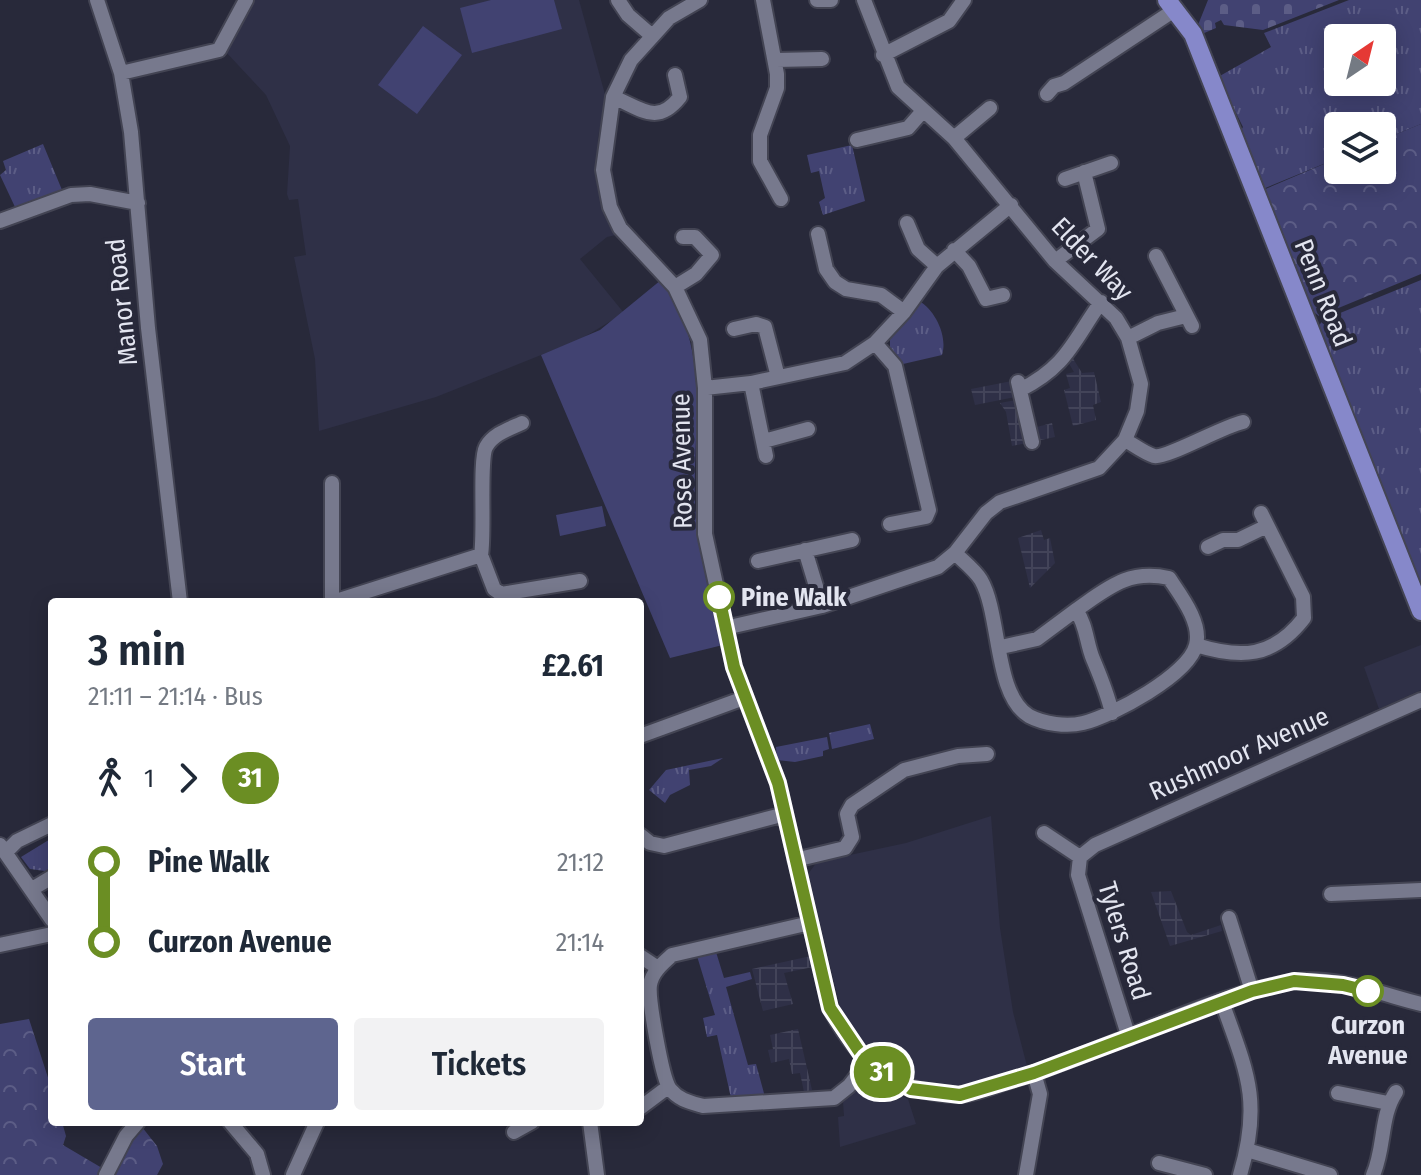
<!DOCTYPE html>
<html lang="en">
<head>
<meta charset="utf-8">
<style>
  :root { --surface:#fff; --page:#f2f2f3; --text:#1f2937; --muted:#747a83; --accent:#5e658f }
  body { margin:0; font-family:"Fira Sans Condensed",sans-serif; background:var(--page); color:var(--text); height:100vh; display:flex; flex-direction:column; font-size:30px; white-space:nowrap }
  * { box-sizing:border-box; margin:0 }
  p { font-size:26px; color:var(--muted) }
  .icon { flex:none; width:44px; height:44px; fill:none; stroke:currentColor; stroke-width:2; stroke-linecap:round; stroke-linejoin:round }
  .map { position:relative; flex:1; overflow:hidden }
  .drawer { position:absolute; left:48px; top:598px; width:596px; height:528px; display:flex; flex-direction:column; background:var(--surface); border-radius:8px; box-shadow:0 4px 20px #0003 }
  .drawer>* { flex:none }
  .badge { padding:0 16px; border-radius:26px; font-size:28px; line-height:52px }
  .needle { width:52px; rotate:35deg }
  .controls { position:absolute; left:1324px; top:24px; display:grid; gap:16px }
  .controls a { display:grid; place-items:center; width:72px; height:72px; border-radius:8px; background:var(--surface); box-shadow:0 4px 20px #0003; font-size:40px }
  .map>.badge { position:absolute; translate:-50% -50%; box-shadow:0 0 0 4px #fff }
  .legs { display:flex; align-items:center; gap:12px; height:88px; padding:0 40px; font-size:26px }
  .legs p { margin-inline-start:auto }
  .summary { display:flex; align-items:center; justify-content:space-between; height:136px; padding:0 40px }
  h1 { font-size:44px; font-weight:600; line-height:60px }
  .cta { display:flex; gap:16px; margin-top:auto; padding:16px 40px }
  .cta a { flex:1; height:92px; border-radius:8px; background:var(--accent); color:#fff; font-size:32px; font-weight:600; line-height:92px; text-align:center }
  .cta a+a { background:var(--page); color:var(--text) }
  ul { padding:0 40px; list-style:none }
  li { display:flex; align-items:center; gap:28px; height:80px; font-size:30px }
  li i { display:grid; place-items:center; width:12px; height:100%; margin:0 10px; background:currentColor }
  li i::after { content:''; width:20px; height:20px; margin:-10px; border:6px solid; border-radius:50%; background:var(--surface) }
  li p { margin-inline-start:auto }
  li:first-child i { background:linear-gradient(#0000 50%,currentColor 0) }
  li:last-child i { background:linear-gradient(currentColor 50%,#0000 0) }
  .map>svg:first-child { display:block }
  .built { fill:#2f3047 }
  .industrial { fill:url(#industrial-grid) }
  .grass { fill:url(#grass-tufts); fill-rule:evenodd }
  .forest { fill:url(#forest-crowns) }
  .cemetery { fill:url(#cemetery-stones) }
  .park { fill:#414271 }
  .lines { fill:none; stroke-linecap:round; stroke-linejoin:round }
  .minor-casing { stroke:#434453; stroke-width:18 }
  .major-casing { stroke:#434453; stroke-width:22 }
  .minor { stroke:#77798d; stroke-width:14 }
  .major { stroke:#8688ca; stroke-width:18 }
  .line-1-casing { stroke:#fff; stroke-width:18 }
  .line-1 { stroke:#6b8e23; stroke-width:12 }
  .stop-1-dot { fill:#fff; stroke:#6b8e23; stroke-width:4 }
  .labels { text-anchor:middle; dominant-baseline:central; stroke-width:8; stroke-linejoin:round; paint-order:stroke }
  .street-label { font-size:26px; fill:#e3e5f0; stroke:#28293a }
  .stop-label { font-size:26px; font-weight:bold; fill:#e3e5f0; stroke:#28293a; text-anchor:start }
</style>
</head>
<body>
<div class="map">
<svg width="1421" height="1175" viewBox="0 0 1421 1175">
  <defs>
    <pattern id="industrial-grid" width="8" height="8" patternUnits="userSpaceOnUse" patternTransform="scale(2)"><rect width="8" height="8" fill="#2f3047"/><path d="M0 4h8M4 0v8" fill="none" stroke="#434459"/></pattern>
    <pattern id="grass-tufts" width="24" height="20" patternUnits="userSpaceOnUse" patternTransform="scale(2)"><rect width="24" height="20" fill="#414271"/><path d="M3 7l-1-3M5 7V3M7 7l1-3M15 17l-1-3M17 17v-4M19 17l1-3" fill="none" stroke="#5c5d86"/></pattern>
    <pattern id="forest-crowns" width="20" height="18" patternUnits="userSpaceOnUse" patternTransform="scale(2)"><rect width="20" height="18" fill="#414271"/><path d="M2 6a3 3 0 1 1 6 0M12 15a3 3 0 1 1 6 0" fill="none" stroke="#5c5d86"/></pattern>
    <pattern id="cemetery-stones" width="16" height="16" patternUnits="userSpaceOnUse" patternTransform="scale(2)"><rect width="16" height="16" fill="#414271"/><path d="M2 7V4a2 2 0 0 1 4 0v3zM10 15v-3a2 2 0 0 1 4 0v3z" fill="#5c5d86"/></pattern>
  </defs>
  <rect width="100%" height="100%" fill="#28293a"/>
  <!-- built -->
  <path class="built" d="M 254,0 L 579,0 L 606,98 L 598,137 L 597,179 L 605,217 L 616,235 L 607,237 L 580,259 L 624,313 L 581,339 L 436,397 L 319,431 L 315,359 L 294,257 L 306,255 L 298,199 L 289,200 L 287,194 L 290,146 L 266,95 L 225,51 Z
    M 1421,645 L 1421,690 L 1379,709 L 1364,667 Z
    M 991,816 L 1000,928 L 1013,1012 L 1027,1066 L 1008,1075 L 969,1085 L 935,1085 L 915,1081 L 869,1053 L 846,1021 L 840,1007 L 808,874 L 817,862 L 906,843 Z
    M 884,1089 L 908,1099 L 916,1124 L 840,1147 L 838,1117 L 844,1116 L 843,1102 L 853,1091 Z"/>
  <!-- industrial -->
  <path class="industrial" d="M 1072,357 L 1082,373 L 1094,372 L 1101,402 L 1093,405 L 1096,420 L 1073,426 L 1064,390 L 1070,388 L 1066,374 L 1074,372 L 1068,362 Z
    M 1012,381 L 1015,397 L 975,405 L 971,389 Z
    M 1016,400 L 1033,428 L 1052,423 L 1055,437 L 1012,446 L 1006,412 L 1000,403 Z
    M 1041,530 L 1044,540 L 1050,538 L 1055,563 L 1030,588 L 1018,538 Z
    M 1171,891 L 1187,932 L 1191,935 L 1221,925 L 1222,931 L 1170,946 L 1151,892 Z
    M 811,956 L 813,967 L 784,973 L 793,1004 L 763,1011 L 752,969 Z
    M 798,1029 L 812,1090 L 804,1092 L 800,1073 L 792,1074 L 789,1059 L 771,1063 L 768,1050 L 773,1049 L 770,1035 Z"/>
  <!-- grass -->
  <path class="grass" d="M 1349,0 L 1421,0 L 1421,124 L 1382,140 L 1382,126 L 1338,126 L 1338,158 L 1263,189 L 1238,135 L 1243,127 L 1218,77 L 1271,47 L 1264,33 ZM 1338,38 L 1382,38 L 1382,82 L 1338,82 Z
    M 43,144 L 62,190 L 15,207 L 0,175 L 6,170 L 3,161 Z
    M 852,145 L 865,201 L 823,215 L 819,202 L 825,198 L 819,171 L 811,173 L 807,155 Z
    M 1421,280 L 1421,591 L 1318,327 L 1323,320 Z
    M 919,301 C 935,310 948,336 942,355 L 903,364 L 890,348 L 890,335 Z
    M 870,724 L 874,739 L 832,749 L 829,733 Z
    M 827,737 L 829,749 L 823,751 L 823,756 L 795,762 L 777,760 L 776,747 Z
    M 723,758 L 711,766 L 689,770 L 690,785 L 670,795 L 665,803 L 649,790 L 666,770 Z
    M 52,838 L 52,867 L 45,871 L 30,869 L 21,857 Z
    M 716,952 L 724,978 L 750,972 L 752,979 L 726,987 L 748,1065 L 756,1064 L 765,1097 L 731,1098 L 717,1035 L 707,1037 L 703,1018 L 715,1015 L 697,956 Z"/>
  <!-- forest -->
  <path class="forest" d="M 1421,124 L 1421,274 L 1319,316 L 1311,310 L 1263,190 L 1338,158 L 1338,170 L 1382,170 L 1382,140 Z
    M 29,1019 L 52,1090 L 52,1122 L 62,1122 L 66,1136 L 63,1145 L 102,1168 L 99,1175 L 0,1175 L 0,1024 Z
    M 142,1127 L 157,1146 L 163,1164 L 157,1175 L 113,1175 L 128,1143 Z"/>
  <!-- cemetery -->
  <path class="cemetery" d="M 1208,0 L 1339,0 L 1263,30 L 1224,25 L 1221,20 L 1215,23 L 1216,28 L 1202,34 L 1198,25 Z"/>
  <!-- park -->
  <path class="park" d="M 491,0 L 554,0 L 562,29 L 472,53 L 460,8 Z
    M 423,26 L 462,55 L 417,114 L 378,85 Z
    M 661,280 C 713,349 692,426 695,506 C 697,553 712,600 723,645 L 670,658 L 541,355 L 600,330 Z
    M 602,506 L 606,526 L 560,536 L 556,515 Z"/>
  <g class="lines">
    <defs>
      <path id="minor" d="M 97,0 L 121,73 L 131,132 L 148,328 L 180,602
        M 618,0 L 628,15 L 651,35
        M 700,0 L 669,18 L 631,60 L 613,97 L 603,170 L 610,207 L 620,228 L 675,287 L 700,340 L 705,388 L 705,534 L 734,667 L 778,783 L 830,1008 C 857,1061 896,1094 957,1095 C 975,1095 998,1084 1016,1079 C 1105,1052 1200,998 1290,982 C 1331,974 1381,994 1421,1004
        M 763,0 L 777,74 L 777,88 L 760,135 L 760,161 L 781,199
        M 817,0 L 831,0
        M 883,55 L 949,21 L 964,0
        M 776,60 L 822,59
        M 121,73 L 219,50 L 246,0
        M 1047,94 L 1054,86 L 1064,83 L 1176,9
        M 613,97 C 642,109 657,126 680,97 L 675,75
        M 954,138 L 990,108
        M 857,140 L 908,128 L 922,112
        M 1065,179 L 1111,163
        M 0,221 L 71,195 L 90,194 L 138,203
        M 907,223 L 918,249 L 937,266
        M 818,234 L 826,269 L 835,282 L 846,289 L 881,295 L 904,312
        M 954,250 L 969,266 L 986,299 L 1003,295
        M 1156,256 L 1192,326
        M 1055,261 L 1098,229 L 1084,172
        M 675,287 L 696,274 L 712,255 L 695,237 L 683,237
        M 734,329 L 756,324 L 765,327 L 778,377
        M 1128,338 L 1158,323 L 1186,316
        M 875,343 L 895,366 L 929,510 L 926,517 L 890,524
        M 1018,382 L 1032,442
        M 751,383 L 766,456
        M 705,388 L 751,383 L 845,363 L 875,343 L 904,312 L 937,266 L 1011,205
        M 1020,390 C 1067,366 1072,343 1101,302
        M 1125,440 C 1134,445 1144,453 1154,456 C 1166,459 1221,427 1243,422
        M 764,441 L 808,429
        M 332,483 L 332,602
        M 1208,547 L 1223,540 L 1238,540 L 1267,526
        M 805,550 L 822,606
        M 955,553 C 963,561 975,570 981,580 C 1001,615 994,695 1029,716 C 1044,724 1067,727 1083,723 C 1112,716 1189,675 1196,645 C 1202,623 1181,596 1169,578 C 1128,569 1108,588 1076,610 C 1087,626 1086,642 1093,659 C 1101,678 1107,692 1112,713
        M 481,555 L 494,589 L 501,594 L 580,581
        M 758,561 L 852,540
        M 333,602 L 481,555 C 485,532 479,460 486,447 C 493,434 509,429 522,423
        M 725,628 L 822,606 L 938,567 L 955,553 L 986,513 L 1000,502 L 1099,468 L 1125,440 L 1137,411 L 1141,384 L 1128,338 L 1116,318 L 1055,261 L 954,138 L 898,87 L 864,0
        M 1196,645 C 1241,659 1273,658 1304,618 L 1303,597 L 1261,513
        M 1001,647 L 1037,639 L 1076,610
        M 640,736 L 744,698
        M 1044,833 L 1080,857
        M 640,835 L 650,843 L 664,846 L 785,814
        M 0,845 L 52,920
        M 7,851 L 17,841 L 52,824
        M 1080,857 L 1095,845 L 1421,700
        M 1080,857 L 1078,875 L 1129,1038
        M 795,860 L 845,848 L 852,837 L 847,814 L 852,805 L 904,770 L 958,756 L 987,754
        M 32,889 L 52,877
        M 1331,894 L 1421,890
        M 1229,918 L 1252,991
        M 810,923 L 672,955 C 663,963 652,972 650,985 C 648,998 662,1079 670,1089 C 679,1100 689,1102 703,1106 L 834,1098 L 849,1086 L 867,1063
        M 0,945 L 52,934
        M 640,956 L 658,968
        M 1222,1002 C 1247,1072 1262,1101 1240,1175
        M 1338,1093 L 1388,1103
        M 640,1108 L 668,1087
        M 230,1122 L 257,1154 L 263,1175
        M 590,1122 L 597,1175
        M 514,1132 L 532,1122
        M 1247,1150 L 1330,1175
        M 1159,1163 L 1205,1175
        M 106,1175 L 126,1136 L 138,1122
        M 293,1175 L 317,1122
        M 1026,1175 L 1040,1094 L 1034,1073
        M 1373,1175 C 1385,1148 1380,1116 1396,1092"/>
      <path id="major" d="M 1167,0 L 1193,34 L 1421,611"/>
    </defs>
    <!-- minor casing -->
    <use href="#minor" class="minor-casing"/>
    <!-- major casing -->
    <use href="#major" class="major-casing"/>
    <!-- minor -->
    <use href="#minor" class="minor"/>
    <!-- major -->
    <use href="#major" class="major"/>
  </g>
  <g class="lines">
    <defs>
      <path id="line-1" d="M 719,597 L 734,667 L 778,783 L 830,1008 L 867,1063 L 911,1089 L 960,1095 L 1034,1073 L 1252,991 L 1294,981 L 1343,985 L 1368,991"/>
    </defs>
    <!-- line-1 casing -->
    <use href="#line-1" class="line-1-casing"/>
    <!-- line-1 -->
    <use href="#line-1" class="line-1"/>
  </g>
  <!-- markers -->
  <g class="stop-1-dot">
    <circle cx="719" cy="597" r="14"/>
    <circle cx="1368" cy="991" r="14"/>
  </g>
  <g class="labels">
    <!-- street labels -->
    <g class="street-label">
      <text transform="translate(1092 259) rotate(46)">Elder Way</text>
      <text transform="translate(1323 293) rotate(68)">Penn Road</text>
      <text transform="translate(122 302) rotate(-96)">Manor Road</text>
      <text transform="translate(682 461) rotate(-91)">Rose Avenue</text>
      <text transform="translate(1239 754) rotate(-24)">Rushmoor Avenue</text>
      <text transform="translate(1124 941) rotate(73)">Tylers Road</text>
    </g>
    <!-- stop labels -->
    <g class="stop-label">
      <text x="741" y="597">Pine Walk</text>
      <text x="1368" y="1025" text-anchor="middle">Curzon<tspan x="1368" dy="30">Avenue</tspan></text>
    </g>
  </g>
</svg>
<div class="controls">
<a><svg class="needle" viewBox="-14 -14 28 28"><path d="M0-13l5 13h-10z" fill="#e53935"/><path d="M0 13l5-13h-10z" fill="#747a83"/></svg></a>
<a><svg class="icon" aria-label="layers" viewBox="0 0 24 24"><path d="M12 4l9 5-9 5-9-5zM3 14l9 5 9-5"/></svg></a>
</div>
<b class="badge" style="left:882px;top:1072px;background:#6b8e23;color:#fff">31</b>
<section class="drawer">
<div class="summary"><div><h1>3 min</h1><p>21:11 – 21:14 · Bus</p></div><b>£2.61</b></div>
<div class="legs"><svg class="icon" aria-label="walk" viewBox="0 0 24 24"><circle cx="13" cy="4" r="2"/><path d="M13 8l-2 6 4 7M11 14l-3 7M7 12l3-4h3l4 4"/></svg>1<svg class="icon" aria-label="forward" viewBox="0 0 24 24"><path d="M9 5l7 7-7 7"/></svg><b class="badge" style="background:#6b8e23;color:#fff">31</b></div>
<ul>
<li><i style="color:#6b8e23"></i><b>Pine Walk</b><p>21:12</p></li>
<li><i style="color:#6b8e23"></i><b>Curzon Avenue</b><p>21:14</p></li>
</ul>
<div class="cta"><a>Start</a><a>Tickets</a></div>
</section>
</div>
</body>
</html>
